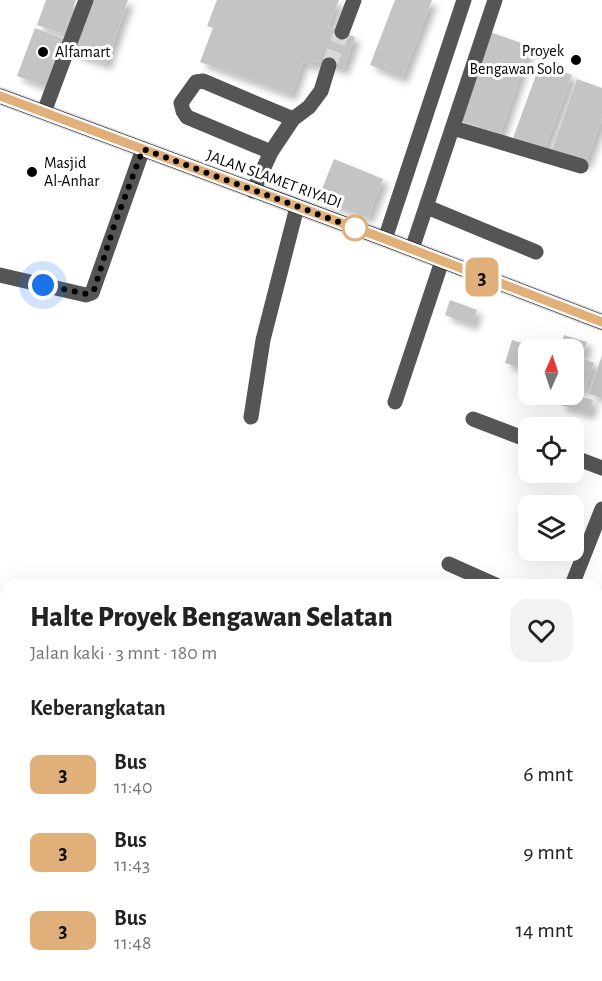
<!DOCTYPE html>
<html lang="id">
<head>
<meta charset="utf-8">
<style>
  :root { --surface:#fff; --page:#f2f2f2; --text:#222; --muted:#767676 }
  body { margin:0; font-family:"Alegreya Sans",sans-serif; background:var(--page); color:var(--text); height:100vh; display:flex; flex-direction:column; font-size:22px; white-space:nowrap }
  * { box-sizing:border-box; margin:0 }
  p { font-size:20px; color:var(--muted) }
  .icon { flex:none; width:33px; height:33px; fill:none; stroke:currentColor; stroke-width:2; stroke-linecap:round; stroke-linejoin:round }
  .map { position:relative; flex:1; overflow:hidden }
  .side { position:absolute; left:0px; top:579px; width:603px; height:402px; display:flex; flex-direction:column; background:var(--surface); border-radius:18px 18px 0 0; box-shadow:0 6px 24px #0002 }
  .side>* { flex:none }
  .badge { padding:0 12px; border-radius:9px; font-size:21px; line-height:39px }
  .needle { width:39px; rotate:3deg }
  .controls { position:absolute; left:518px; top:339px; display:grid; gap:12px }
  .controls a { display:grid; place-items:center; width:66px; height:66px; border-radius:12px; background:var(--surface); box-shadow:0 6px 24px #0002; font-size:30px }
  .you { position:absolute; width:30px; height:30px; margin:-15px; border:4px solid #fff; border-radius:50%; background:#1a73e8; box-shadow:0 0 0 9px #1a73e833 }
  .map>.badge { position:absolute; translate:-50% -50%; box-shadow:0 0 0 3px #fff }
  h2 { padding:0 30px; font-size:22px; line-height:54px }
  .round { display:grid; place-items:center; flex:none; width:63px; height:63px; border-radius:18px; background:var(--page) }
  .overview { display:flex; align-items:center; justify-content:space-between; height:102px; padding:0 30px }
  h1 { font-size:28px; font-weight:800; line-height:45px }
  ul { padding:0; list-style:none }
  li { display:flex; align-items:center; gap:18px; height:78px; padding:0 30px }
  li div { flex:1 }
  li b { display:block; font-size:22px }
  li em { font-style:normal }
  li .badge { min-width:66px; font-weight:700; text-align:center }
  .map>svg:first-child { display:block }
  .lines { fill:none; stroke-linecap:round; stroke-linejoin:round }
  .stream { stroke:#a3a3a3; stroke-width:5 }
  .building { fill:#c4c4c4; filter:url(#shadow) }
  .minor-tunnel { stroke:#d9d9d9; stroke-width:15; stroke-dasharray:15 8; stroke-linecap:butt }
  .major-casing { stroke:#dbdbdb; stroke-width:18 }
  .minor { stroke:#555; stroke-width:15 }
  .major { stroke:#000; stroke-width:15 }
  .line-casing { stroke:#fff; stroke-width:14 }
  .line { stroke:#e1af79; stroke-width:9 }
  .walk { stroke:#000; stroke-width:6; stroke-dasharray:0 10.8 }
  .poi-dot { fill:#000; stroke:#fff; stroke-width:2 }
  .stop-dot { fill:#fff; stroke:#e1af79; stroke-width:3 }
  .labels { text-anchor:middle; dominant-baseline:central; stroke-width:6; stroke-linejoin:round; paint-order:stroke }
  .poi-label { font-size:16px; fill:#000; stroke:#fff; text-anchor:start }
  .street-label { font-size:16px; fill:#000; stroke:#fff }
</style>
</head>
<body>
<div class="map">
<svg width="602" height="981" viewBox="0 0 602 981">
  <defs>
    <filter id="shadow"><feDropShadow dx="5.5" dy="5.5" stdDeviation="3" flood-color="#0004"/></filter>
  </defs>
  <rect width="100%" height="100%" fill="#fff"/>
  <g class="lines">
    <!-- stream -->
    <path class="stream" d="M 597,780 L 602,778
      M 0,866 L 6,868
      M 597,970 L 602,958
      M 592,981 L 595,975"/>
  </g>
  <!-- building -->
  <path class="building" d="M 46,0 L 76,0 L 63,34 L 37,25 Z
    M 91,0 L 128,0 L 106,64 L 73,53 Z
    M 217,0 L 339,0 L 328,27 L 355,37 L 343,70 L 316,60 L 314,66 L 303,62 L 291,95 L 200,62 L 213,28 L 207,26 Z
    M 395,0 L 432,0 L 402,78 L 370,65 Z
    M 35,28 L 64,39 L 46,87 L 17,76 Z
    M 487,31 L 530,46 L 500,134 L 457,120 Z
    M 540,64 L 572,75 L 543,153 L 512,141 Z
    M 577,79 L 602,88 L 602,118 L 585,164 L 551,152 Z
    M 334,159 L 383,179 L 368,218 L 318,199 Z
    M 450,300 L 477,310 L 472,325 L 445,315 Z
    M 564,335 L 587,342 L 582,357 L 573,354 L 573,350 L 559,349 Z
    M 512,340 L 542,349 L 528,350 L 528,370 L 505,363 Z
    M 602,355 L 602,398 L 589,394 Z
    M 581,358 L 594,363 L 584,391 L 573,387 Z
    M 563,394 L 573,394 L 593,400 L 589,414 L 560,405 Z"/>
  <g class="lines">
    <!-- minor-tunnel -->
    <path class="minor-tunnel" d="M 329,65 L 342,32"/>
    <defs>
      <path id="major" d="M 0,96 L 385,239 L 602,322"/>
    </defs>
    <!-- major casing -->
    <use href="#major" class="major-casing"/>
    <!-- minor -->
    <path class="minor" d="M 342,32 L 354,0
      M 44,112 L 86,0
      M 453,128 L 581,166
      M 271,152 L 187,117 L 183,111 L 181,103 L 196,82 L 203,81 L 293,119
      M 253,191 L 271,152 L 293,119 L 309,107 L 321,91 L 329,65
      M 427,207 L 536,252
      M 385,239 L 464,0
      M 412,249 L 495,0
      M 0,275 L 86,295 L 92,293 L 143,149
      M 395,402 L 442,261
      M 251,417 L 263,340 L 297,207
      M 473,419 L 528,440
      M 573,457 L 602,468
      M 449,564 L 496,585
      M 572,585 L 602,509
      M 597,648 L 602,652
      M 597,897 L 602,891
      M 381,975 L 381,981
      M 538,981 L 540,975"/>
    <!-- major -->
    <use href="#major" class="major"/>
  </g>
  <g class="lines">
    <defs>
      <path id="line" d="M 0,96 L 385,239 L 602,322"/>
    </defs>
    <!-- line casing -->
    <use href="#line" class="line-casing"/>
    <!-- line -->
    <use href="#line" class="line"/>
    <!-- walk -->
    <path class="walk" d="M 43,285 L 87,294 L 94,290 L 114,226 L 143,149 L 363,231 L 355,228"/>
  </g>
  <!-- markers -->
  <g class="poi-dot">
    <circle cx="43" cy="52" r="6"/>
    <circle cx="576" cy="60" r="6"/>
    <circle cx="32" cy="172" r="6"/>
  </g>
  <circle class="stop-dot" cx="355" cy="228" r="12"/>
  <g class="labels">
    <!-- poi labels -->
    <g class="poi-label">
      <text x="564" y="51" text-anchor="end">Proyek<tspan x="564" dy="18">Bengawan Solo</tspan></text>
      <text x="55" y="52">Alfamart</text>
      <text x="44" y="163">Masjid<tspan x="44" dy="18">Al-Anhar</tspan></text>
    </g>
    <!-- street labels -->
    <g class="street-label">
      <text transform="translate(274 179) rotate(20)">JALAN SLAMET RIYADI</text>
    </g>
  </g>
</svg>
<div class="controls">
<a><svg class="needle" viewBox="-14 -14 28 28"><path d="M0-13l5 13h-10z" fill="#e53935"/><path d="M0 13l5-13h-10z" fill="#767676"/></svg></a>
<a><svg class="icon" aria-label="locate" viewBox="0 0 24 24"><circle cx="12" cy="12" r="6"/><path d="M12 2v4M12 18v4M2 12h4M18 12h4"/></svg></a>
<a><svg class="icon" aria-label="layers" viewBox="0 0 24 24"><path d="M12 4l9 5-9 5-9-5zM3 14l9 5 9-5"/></svg></a>
</div>
<div class="you" style="left:43px;top:285px"></div>
<b class="badge" style="left:482px;top:277px;background:#e1af79;color:#111">3</b>
<section class="side">
<div class="overview"><div><h1>Halte Proyek Bengawan Selatan</h1><p>Jalan kaki · 3 mnt · 180 m</p></div><a class="round"><svg class="icon" aria-label="heart" viewBox="0 0 24 24"><path d="M12 20l-8-8c-3-5 5-10 8-4 3-6 11-1 8 4z"/></svg></a></div>
<h2>Keberangkatan</h2>
<ul>
<li><span class="badge" style="background:#e1af79;color:#111">3</span><div><b>Bus</b><p>11:40</p></div><em>6 mnt</em></li>
<li><span class="badge" style="background:#e1af79;color:#111">3</span><div><b>Bus</b><p>11:43</p></div><em>9 mnt</em></li>
<li><span class="badge" style="background:#e1af79;color:#111">3</span><div><b>Bus</b><p>11:48</p></div><em>14 mnt</em></li>
</ul>
</section>
</div>
</body>
</html>
